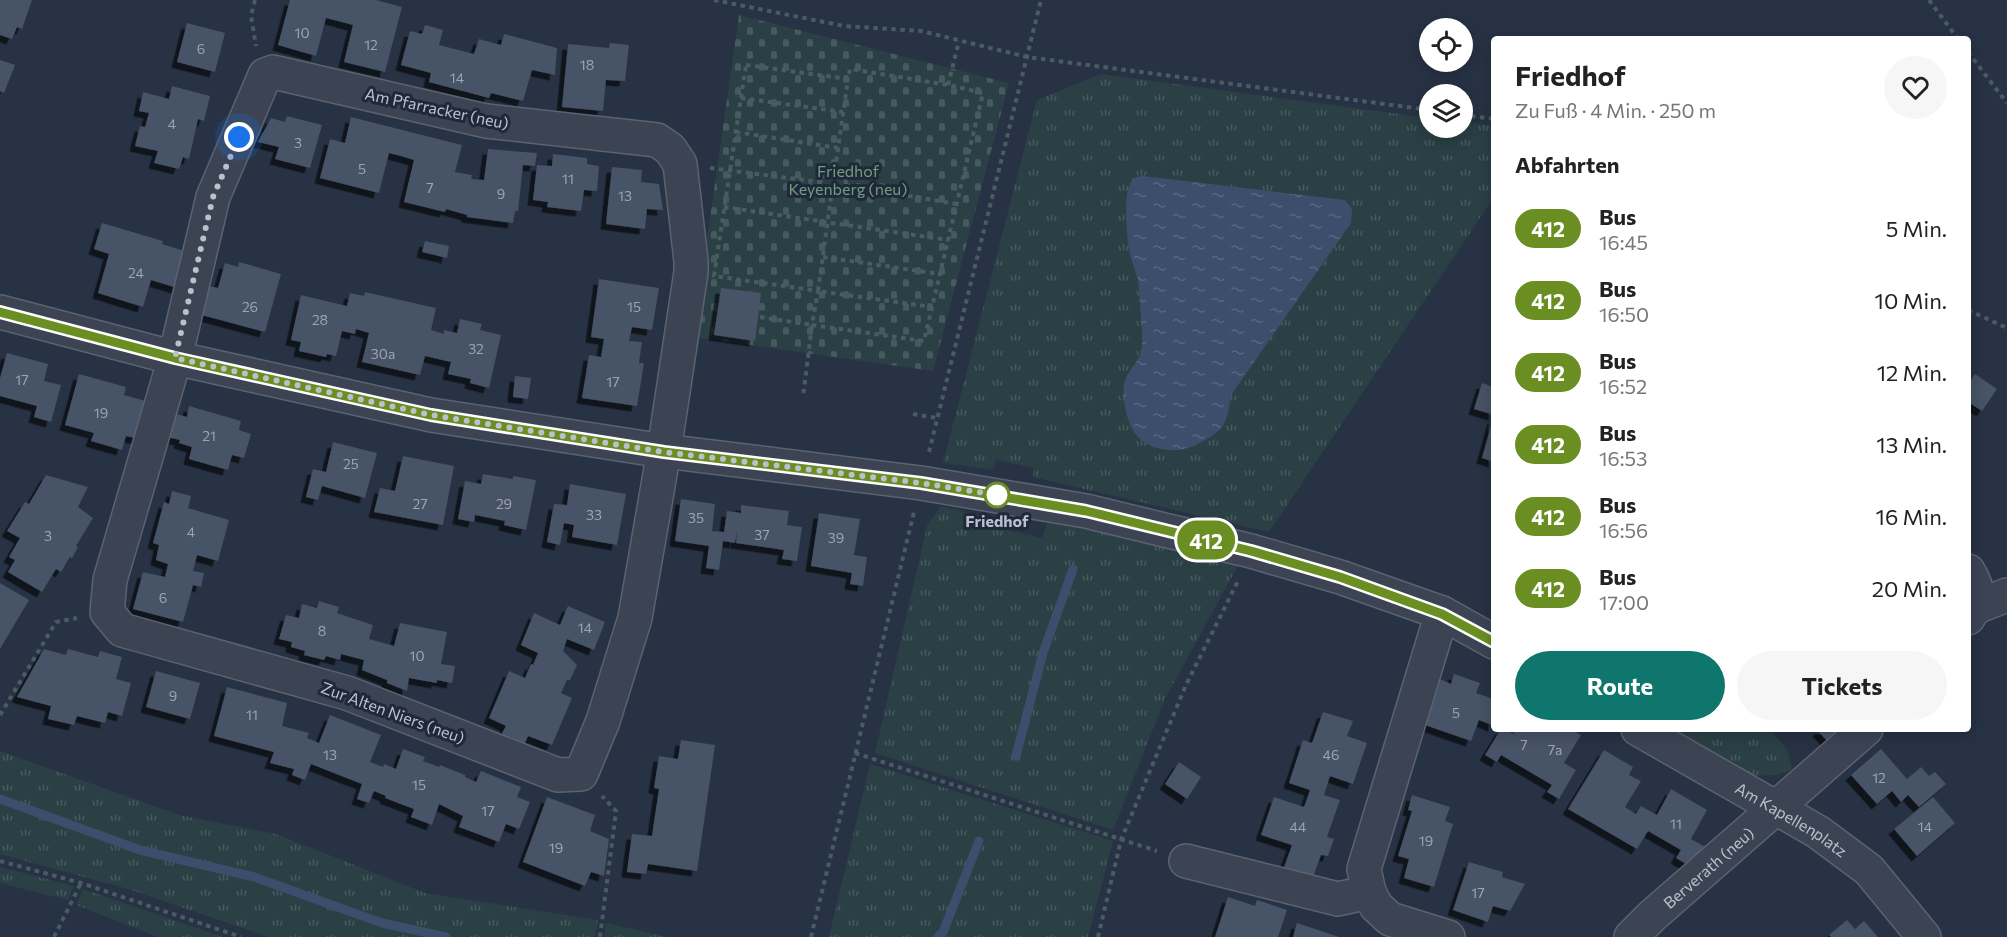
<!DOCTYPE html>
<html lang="de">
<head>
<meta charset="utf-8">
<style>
  :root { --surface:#fff; --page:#f6f6f6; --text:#222; --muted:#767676; --accent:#0f766e }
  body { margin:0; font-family:Commissioner,sans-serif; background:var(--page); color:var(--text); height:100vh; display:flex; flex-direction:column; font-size:22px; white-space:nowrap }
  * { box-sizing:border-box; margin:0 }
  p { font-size:20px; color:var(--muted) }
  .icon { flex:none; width:33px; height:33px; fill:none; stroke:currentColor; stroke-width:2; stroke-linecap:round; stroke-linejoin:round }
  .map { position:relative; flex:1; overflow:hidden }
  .panel { position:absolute; left:1491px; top:36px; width:480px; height:696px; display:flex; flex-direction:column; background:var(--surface); border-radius:6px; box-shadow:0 3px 15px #0003 }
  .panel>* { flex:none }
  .badge { padding:0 12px; border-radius:20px; font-size:21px; line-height:39px }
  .buttons { position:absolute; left:1419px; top:18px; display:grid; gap:12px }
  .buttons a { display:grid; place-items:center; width:54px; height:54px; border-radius:50%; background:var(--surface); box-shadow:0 3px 15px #0003; font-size:30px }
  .you { position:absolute; width:30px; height:30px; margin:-15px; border:4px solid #fff; border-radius:50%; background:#1a73e8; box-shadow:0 0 0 9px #1a73e833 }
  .map>.badge { position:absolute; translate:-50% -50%; box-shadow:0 0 0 3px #fff }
  h2 { padding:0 24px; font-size:22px; line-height:54px }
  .round { display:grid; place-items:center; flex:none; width:63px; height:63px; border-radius:32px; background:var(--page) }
  .summary { display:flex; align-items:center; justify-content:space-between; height:102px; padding:0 24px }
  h1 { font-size:28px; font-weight:700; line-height:45px }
  .action { display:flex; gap:12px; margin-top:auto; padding:12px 24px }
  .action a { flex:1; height:69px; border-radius:36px; background:var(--accent); color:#fff; font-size:24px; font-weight:700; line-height:69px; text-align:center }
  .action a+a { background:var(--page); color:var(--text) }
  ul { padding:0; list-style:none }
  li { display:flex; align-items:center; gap:18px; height:72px; padding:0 24px }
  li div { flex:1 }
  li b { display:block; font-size:22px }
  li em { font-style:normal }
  li .badge { min-width:66px; font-weight:700; text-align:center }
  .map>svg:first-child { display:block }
  .grass { fill:url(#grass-tufts) }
  .cemetery { fill:url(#cemetery-stones) }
  .water { fill:url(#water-ripples) }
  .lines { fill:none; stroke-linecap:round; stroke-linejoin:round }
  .stream { stroke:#3d4e6d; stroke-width:9 }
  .building { fill:#465266; filter:url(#shadow) }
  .minor-casing { stroke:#5b6271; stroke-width:36 }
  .path { stroke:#485d61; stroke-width:4; stroke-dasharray:4.5 4.5; stroke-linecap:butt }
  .minor { stroke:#3c4454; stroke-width:33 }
  .line-casing { stroke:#fff; stroke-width:14 }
  .line { stroke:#6b8e23; stroke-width:9 }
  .walk { stroke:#bac0cd; stroke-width:6; stroke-dasharray:0 10.8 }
  .stop-dot { fill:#fff; stroke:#6b8e23; stroke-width:3 }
  .labels { text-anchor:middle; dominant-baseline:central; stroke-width:6; stroke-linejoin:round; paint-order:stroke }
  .number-label { font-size:14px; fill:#9da4b3 }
  .street-label { font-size:16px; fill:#bac0cd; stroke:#20293a }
  .park-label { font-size:16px; fill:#719e7e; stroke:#20293a }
  .stop-label { font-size:16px; font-weight:bold; fill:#bac0cd; stroke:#20293a }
</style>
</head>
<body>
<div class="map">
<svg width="2007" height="937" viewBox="0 0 2007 937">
  <defs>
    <pattern id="grass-tufts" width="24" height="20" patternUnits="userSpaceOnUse" patternTransform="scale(1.5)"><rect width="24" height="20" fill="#2a4045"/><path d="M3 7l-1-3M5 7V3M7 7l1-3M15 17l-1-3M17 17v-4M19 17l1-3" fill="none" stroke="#475a5f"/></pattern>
    <pattern id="cemetery-stones" width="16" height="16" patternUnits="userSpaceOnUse" patternTransform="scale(1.5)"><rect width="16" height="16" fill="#2a4045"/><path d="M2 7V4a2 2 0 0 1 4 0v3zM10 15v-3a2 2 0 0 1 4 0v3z" fill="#475a5f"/></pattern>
    <pattern id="water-ripples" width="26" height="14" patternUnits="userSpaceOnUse" patternTransform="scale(1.5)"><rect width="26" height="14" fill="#3d4e6d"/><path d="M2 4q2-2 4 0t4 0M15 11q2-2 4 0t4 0" fill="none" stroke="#576681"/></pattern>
    <filter id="shadow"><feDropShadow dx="-5.5" dy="5.5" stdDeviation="0" flood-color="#0009"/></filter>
  </defs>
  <rect width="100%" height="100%" fill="#273244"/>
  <!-- grass -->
  <path class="grass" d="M 1101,74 L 1429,118 L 1430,128 L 1462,128 L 1463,122 L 1494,126 L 1494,197 L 1269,532 L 1033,477 L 1034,468 L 996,460 L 993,470 L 943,463 L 1037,100 Z
    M 941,506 L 1006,522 L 1003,529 L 1042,538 L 1049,518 L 1240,562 L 1165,699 L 1113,830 L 875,753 L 927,526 Z
    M 1668,729 L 1770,729 L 1788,751 L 1792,769 L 1777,775 L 1750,776 Z
    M 0,751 L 179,815 L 276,834 L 425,893 L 598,920 L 595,937 L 269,937 L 128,889 L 0,854 Z
    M 870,764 L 1113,841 L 1088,937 L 829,937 Z
    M 0,867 L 74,886 L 68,900 L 0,883 Z
    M 83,889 L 223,937 L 158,937 L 76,905 Z
    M 606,923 L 667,937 L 604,937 Z"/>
  <!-- cemetery -->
  <path class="cemetery" d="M 739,15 L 1009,83 L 933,371 L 693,337 Z"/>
  <!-- water -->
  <path class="water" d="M 1142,176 L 1345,200 L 1352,209 L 1351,223 L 1231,395 C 1227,424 1225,430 1198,444 C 1180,454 1153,452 1138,437 C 1127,426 1122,400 1124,385 C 1126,371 1141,360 1142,349 C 1143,329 1140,309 1139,289 C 1139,278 1133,266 1130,254 C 1127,242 1125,207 1127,195 C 1128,188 1130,184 1133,178 Z"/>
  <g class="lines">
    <!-- stream -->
    <path class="stream" d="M 1016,756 L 1043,653 L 1073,569
      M 0,799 L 140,850 L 254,877 L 382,923 L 446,937
      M 938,937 L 943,932 L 979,841"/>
  </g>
  <!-- building -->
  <path class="building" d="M 0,0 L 32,0 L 22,29 L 17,27 L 12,39 L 0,35 Z
    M 290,0 L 376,0 L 402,7 L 385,72 L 344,62 L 353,25 L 338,21 L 326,18 L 316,56 L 278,45 Z
    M 187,23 L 225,33 L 215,72 L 177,62 Z
    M 425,25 L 443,30 L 439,45 L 474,54 L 479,39 L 501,45 L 504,34 L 557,48 L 555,75 L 532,70 L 523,101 L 491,93 L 489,98 L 429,82 L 431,73 L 401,65 L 410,31 L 422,34 Z
    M 610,43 L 629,45 L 625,81 L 606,80 L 603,111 L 562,107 L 568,44 L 609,48 Z
    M 0,60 L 15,65 L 4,93 L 0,91 Z
    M 172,86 L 210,96 L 204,121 L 198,119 L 189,159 L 183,157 L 179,169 L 154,163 L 158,151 L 135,146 L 140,126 L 145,127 L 149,113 L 139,111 L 143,92 L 169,99 Z
    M 287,116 L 322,125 L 310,168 L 275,159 L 279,147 L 258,142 L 271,118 L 285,122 Z
    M 351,117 L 462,145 L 455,172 L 472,175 L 471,179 L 484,180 L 488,149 L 537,153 L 535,166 L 523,165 L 518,211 L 515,211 L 513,223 L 467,217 L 467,215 L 446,209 L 445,212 L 404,202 L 414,160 L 401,156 L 389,153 L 379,193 L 320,178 L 330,139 L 345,143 Z
    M 553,154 L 587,158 L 587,164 L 599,166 L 597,191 L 584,190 L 581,211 L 547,207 L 548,202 L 533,200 L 537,165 L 552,166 Z
    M 612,167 L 642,170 L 641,182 L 659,184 L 663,210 L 647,209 L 645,229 L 606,224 Z
    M 102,223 L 163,241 L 162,244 L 188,252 L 177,288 L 151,280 L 143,307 L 98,293 L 109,254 L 94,249 Z
    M 425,241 L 449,246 L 447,258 L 422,252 Z
    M 239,262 L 281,274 L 265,332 L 198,314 L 205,285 L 218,288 L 225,263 L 238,267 Z
    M 599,279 L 659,288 L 652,330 L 632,327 L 629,341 L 642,342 L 639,363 L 644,363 L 637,406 L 582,398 L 589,355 L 601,357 L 604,339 L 591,337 Z
    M 721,288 L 761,293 L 755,341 L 714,335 Z
    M 365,292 L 436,308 L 431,330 L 444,334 L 444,330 L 457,333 L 460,319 L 482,324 L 480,330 L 501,335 L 489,388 L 470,383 L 471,379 L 448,374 L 451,362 L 425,356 L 420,375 L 362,362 L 369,333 L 356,329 L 355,334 L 342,331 L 336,356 L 327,354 L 326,357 L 299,351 L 301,342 L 291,340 L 301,295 L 347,306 L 350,293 L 364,296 Z
    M 7,353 L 48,364 L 44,381 L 61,385 L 51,422 L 34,417 L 37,406 L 0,396 L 0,378 Z
    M 79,374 L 126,387 L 124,395 L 149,402 L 139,439 L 126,436 L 122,450 L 91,441 L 94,433 L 65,425 Z
    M 1975,374 L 1997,389 L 1982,411 L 1968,402 L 1968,384 Z
    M 515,376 L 531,378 L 528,399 L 513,397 Z
    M 1482,383 L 1494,387 L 1494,415 L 1474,409 Z
    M 189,406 L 241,421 L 239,430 L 251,434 L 244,458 L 232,455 L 228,470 L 189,459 L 192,447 L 179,443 L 180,440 L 167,437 L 173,413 L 187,417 Z
    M 1493,418 L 1494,418 L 1494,462 L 1482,458 Z
    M 333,442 L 377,453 L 365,498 L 322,486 L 318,500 L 306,497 L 313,469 L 326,472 Z
    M 403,456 L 454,466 L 443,525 L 374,512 L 380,488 L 395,491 Z
    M 483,474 L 513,479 L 513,476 L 536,480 L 526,530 L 504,525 L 505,521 L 475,515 L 474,522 L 458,519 L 465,481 L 481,484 Z
    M 46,475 L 88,487 L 78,507 L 93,518 L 76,546 L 78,547 L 72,558 L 70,557 L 61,572 L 56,569 L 42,592 L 8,572 L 15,560 L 9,557 L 20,538 L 7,531 L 25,502 L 29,504 Z
    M 570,484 L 626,494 L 617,545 L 572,537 L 574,525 L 564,523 L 560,545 L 547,542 L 554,504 L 567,505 Z
    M 172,491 L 191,496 L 188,508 L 229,520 L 218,561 L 197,555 L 193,571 L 204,573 L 201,587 L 193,585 L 183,622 L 133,609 L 143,572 L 165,577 L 168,564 L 156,560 L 159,545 L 153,543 L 164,502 L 169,504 Z
    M 681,499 L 715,504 L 712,531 L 724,532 L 727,511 L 741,513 L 741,505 L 789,511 L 787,525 L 802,527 L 797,561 L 782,559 L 784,550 L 736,543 L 737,531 L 735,543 L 723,541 L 719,570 L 706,568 L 709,546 L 675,541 Z
    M 819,513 L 860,519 L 854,555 L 867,557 L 863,586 L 850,584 L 852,573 L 811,566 Z
    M 0,583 L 29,600 L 0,649 Z
    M 319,601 L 339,607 L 337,613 L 373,625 L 369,639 L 394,646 L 400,623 L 447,632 L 441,664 L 455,666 L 452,683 L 437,680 L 437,683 L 409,678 L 407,691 L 387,683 L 387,680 L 362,670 L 364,660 L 341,654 L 340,660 L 326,656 L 324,660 L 304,655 L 305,651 L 291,647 L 292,642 L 279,639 L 286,615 L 299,618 L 302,604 L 317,608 Z
    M 568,606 L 605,622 L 594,650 L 567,639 L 563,651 L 577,665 L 570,680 L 567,680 L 561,693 L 572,698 L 552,745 L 528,736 L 523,748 L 499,739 L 506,726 L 489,718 L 509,671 L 525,678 L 531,664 L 533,665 L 538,653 L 521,645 L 534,613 L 560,625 Z
    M 44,649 L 66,655 L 68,649 L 98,657 L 100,651 L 122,657 L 116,679 L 131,683 L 122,716 L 108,712 L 105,723 L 77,716 L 74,725 L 48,719 L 51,706 L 17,697 Z
    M 156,671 L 200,683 L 190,719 L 146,707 Z
    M 1429,674 L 1451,684 L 1454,674 L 1480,683 L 1476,693 L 1494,699 L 1494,726 L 1479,720 L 1471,741 L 1425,725 L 1433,703 L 1421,699 Z
    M 227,687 L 287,703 L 282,726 L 309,733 L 307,738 L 319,743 L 330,715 L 381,735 L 370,762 L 383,767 L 384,764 L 396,769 L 403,749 L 425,757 L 423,761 L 439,767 L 440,765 L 465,775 L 465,777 L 476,782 L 481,771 L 521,787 L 517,797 L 530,802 L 519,829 L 506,824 L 499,842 L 459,827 L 463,816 L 439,804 L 432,825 L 411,817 L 414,809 L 385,798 L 386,796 L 374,791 L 369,803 L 357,799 L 362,784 L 311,764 L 305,780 L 292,775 L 294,769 L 270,763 L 274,752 L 214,736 Z
    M 1323,712 L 1353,721 L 1347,736 L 1367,743 L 1353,784 L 1330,776 L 1324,795 L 1340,800 L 1327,837 L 1334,839 L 1328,856 L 1321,855 L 1312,880 L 1283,870 L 1292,845 L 1261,835 L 1274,797 L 1304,807 L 1310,790 L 1289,783 L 1303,740 L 1312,743 Z
    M 1501,729 L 1505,729 L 1513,734 L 1516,729 L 1570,729 L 1581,735 L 1564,763 L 1576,770 L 1559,799 L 1547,792 L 1552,785 L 1501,755 L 1497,762 L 1485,755 Z
    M 1820,729 L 1845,729 L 1829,743 L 1818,731 Z
    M 681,740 L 715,745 L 697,871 L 648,864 L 646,874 L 627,872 L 632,834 L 652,836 L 659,789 L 654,788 L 659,756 L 678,759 Z
    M 1881,749 L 1907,779 L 1921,767 L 1929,776 L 1935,772 L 1946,784 L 1919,807 L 1908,795 L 1901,802 L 1892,791 L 1877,804 L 1851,775 Z
    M 1604,750 L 1633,767 L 1629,775 L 1641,781 L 1625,807 L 1636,814 L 1641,806 L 1657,815 L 1671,789 L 1707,810 L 1691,839 L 1707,848 L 1688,865 L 1676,858 L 1681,850 L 1648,831 L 1637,849 L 1568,809 Z
    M 1179,762 L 1201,777 L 1187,799 L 1165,784 Z
    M 1412,795 L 1450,807 L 1445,821 L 1453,824 L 1434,887 L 1404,878 L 1409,859 L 1398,856 L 1412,811 L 1408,810 Z
    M 547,797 L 595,815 L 590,831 L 609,839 L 604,876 L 591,872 L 585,886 L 523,862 Z
    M 1933,797 L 1955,823 L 1917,856 L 1894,829 Z
    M 1469,862 L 1503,872 L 1502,877 L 1525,884 L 1510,911 L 1493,906 L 1488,922 L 1453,910 Z
    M 1228,897 L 1255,906 L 1257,900 L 1287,910 L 1278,937 L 1215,937 Z
    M 1847,920 L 1855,929 L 1864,921 L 1878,937 L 1831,937 L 1829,935 Z
    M 1297,923 L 1339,937 L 1293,937 Z"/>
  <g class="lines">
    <defs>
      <g id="minor">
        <path d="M 273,72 L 486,121 L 657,140 L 670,149 L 680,164 L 691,261 L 691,272 L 664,451 L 635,618 L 603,721 L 581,774 L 558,775 L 347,693 L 122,630 L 107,612 L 110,580 L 175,358 L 213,197 L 265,75 Z"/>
        <path d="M 0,312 L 175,358 L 431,415 L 664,451 L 921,483 L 1086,511 L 1251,551 L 1340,577 L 1442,613 L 1494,642"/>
        <path d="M 1968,571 C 1979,589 1981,600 1968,618"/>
        <path d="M 1976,607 L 2007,595"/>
        <path d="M 1442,613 L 1364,869 L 1369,892 L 1376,906 L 1390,919 L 1448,937"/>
        <path id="s1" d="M 1638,729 L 1818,832 L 1869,870 L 1924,937"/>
        <path d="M 1186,861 L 1338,899 L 1369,892"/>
        <path id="s2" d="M 1631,937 L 1652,916 L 1866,729"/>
      </g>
    </defs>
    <!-- minor casing -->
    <use href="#minor" class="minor-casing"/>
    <!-- path -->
    <path class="path" d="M 255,0 L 251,16 L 256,46
      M 714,0 L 844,26 L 921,31 L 1027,57 L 1430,110
      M 1929,0 L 1958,39
      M 1968,52 L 2007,103
      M 746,65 L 848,79 L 850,69 L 948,85 L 983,93 L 924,341 L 812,325 L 818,291 L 714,276 Z
      M 948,85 L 959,41
      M 741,98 L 843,112
      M 1462,115 L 1494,119
      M 736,132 L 838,148
      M 710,168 L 820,182
      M 835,170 L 848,79
      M820 184a13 13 0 1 1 26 0a13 13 0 1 1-26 0Z
      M 846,185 L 956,204
      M 831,197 L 818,291 L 932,307
      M 724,207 L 948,240
      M 823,257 L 940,274
      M 1968,310 L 2007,328
      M 760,317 L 812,325 L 803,397
      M 913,414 L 937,418
      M 929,452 L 1041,0
      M 0,715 L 56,622 L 77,618
      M 855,753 L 1157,851
      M 0,861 L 81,883 L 241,937
      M 54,937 L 81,883
      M 600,937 L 616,811 L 602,796
      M 811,937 L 914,512
      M 1098,937 L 1121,840 L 1186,685 L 1239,579"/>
    <!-- minor -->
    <use href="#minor" class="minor"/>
  </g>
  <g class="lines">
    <defs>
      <path id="line" d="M 0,312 L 175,358 L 431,415 L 664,452 L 921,483 L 1086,511 L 1251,551 L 1340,577 L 1442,614 L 1494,642"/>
    </defs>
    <!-- line casing -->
    <use href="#line" class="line-casing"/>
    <!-- line -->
    <use href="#line" class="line"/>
    <!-- walk -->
    <path class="walk" d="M 239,137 L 213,197 L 175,358 L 431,415 L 664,452 L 921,483 L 997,495"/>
  </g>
  <!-- markers -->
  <circle class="stop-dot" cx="997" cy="495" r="12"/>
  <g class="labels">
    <!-- number labels -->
    <g class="number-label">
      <text x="302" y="32">10</text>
      <text x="371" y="44">12</text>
      <text x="201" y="48">6</text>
      <text x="587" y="64">18</text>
      <text x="457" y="77">14</text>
      <text x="172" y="123">4</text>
      <text x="298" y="142">3</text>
      <text x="362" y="168">5</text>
      <text x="568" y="178">11</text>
      <text x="430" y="187">7</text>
      <text x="501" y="193">9</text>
      <text x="625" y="195">13</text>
      <text x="136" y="272">24</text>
      <text x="250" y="306">26</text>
      <text x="634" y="306">15</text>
      <text x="320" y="319">28</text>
      <text x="476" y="348">32</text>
      <text x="383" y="353">30a</text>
      <text x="22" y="379">17</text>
      <text x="613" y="381">17</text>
      <text x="101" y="412">19</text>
      <text x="209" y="435">21</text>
      <text x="351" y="463">25</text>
      <text x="420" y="503">27</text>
      <text x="504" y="503">29</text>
      <text x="594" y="514">33</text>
      <text x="696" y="517">35</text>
      <text x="191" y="531">4</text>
      <text x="762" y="534">37</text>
      <text x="48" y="535">3</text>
      <text x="836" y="537">39</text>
      <text x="163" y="597">6</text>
      <text x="585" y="627">14</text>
      <text x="322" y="630">8</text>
      <text x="417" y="655">10</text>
      <text x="173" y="695">9</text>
      <text x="1456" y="712">5</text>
      <text x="252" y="714">11</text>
      <text x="1524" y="744">7</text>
      <text x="1555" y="749">7a</text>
      <text x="330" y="754">13</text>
      <text x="1331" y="754">46</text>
      <text x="1879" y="777">12</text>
      <text x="419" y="784">15</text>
      <text x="488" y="810">17</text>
      <text x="1676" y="823">11</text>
      <text x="1298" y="826">44</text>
      <text x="1925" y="826">14</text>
      <text x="1426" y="840">19</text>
      <text x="556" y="847">19</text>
      <text x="1478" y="892">17</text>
    </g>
    <!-- street labels -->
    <g class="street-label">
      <text transform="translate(437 108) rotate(12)">Am Pfarracker (neu)</text>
      <text transform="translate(393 712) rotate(20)">Zur Alten Niers (neu)</text>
      <text stroke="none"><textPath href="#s1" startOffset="178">Am Kapellenplatz</textPath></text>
      <text stroke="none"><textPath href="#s2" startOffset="104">Berverath (neu)</textPath></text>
    </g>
    <!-- park labels -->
    <g class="park-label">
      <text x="848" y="170">Friedhof<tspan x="848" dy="18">Keyenberg (neu)</tspan></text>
    </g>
    <!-- stop labels -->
    <g class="stop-label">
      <text x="997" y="520">Friedhof</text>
    </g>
  </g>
</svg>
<div class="buttons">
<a><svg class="icon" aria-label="locate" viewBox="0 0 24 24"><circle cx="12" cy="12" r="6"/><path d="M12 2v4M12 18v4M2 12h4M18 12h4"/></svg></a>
<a><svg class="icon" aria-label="layers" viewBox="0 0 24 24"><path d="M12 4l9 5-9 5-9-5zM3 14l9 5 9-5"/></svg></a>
</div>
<div class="you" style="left:239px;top:137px"></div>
<b class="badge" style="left:1206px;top:540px;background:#6b8e23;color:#fff">412</b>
<section class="panel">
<div class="summary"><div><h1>Friedhof</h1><p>Zu Fuß · 4 Min. · 250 m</p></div><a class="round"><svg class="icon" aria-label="heart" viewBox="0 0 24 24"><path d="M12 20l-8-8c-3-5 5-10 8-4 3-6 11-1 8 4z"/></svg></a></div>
<h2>Abfahrten</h2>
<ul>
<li><span class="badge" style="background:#6b8e23;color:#fff">412</span><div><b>Bus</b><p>16:45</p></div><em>5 Min.</em></li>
<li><span class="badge" style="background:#6b8e23;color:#fff">412</span><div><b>Bus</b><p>16:50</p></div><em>10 Min.</em></li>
<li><span class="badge" style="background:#6b8e23;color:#fff">412</span><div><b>Bus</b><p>16:52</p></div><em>12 Min.</em></li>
<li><span class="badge" style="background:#6b8e23;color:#fff">412</span><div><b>Bus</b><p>16:53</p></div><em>13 Min.</em></li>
<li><span class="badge" style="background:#6b8e23;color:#fff">412</span><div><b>Bus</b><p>16:56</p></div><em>16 Min.</em></li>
<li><span class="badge" style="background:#6b8e23;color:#fff">412</span><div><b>Bus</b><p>17:00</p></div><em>20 Min.</em></li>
</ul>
<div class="action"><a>Route</a><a>Tickets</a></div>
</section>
</div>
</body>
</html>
